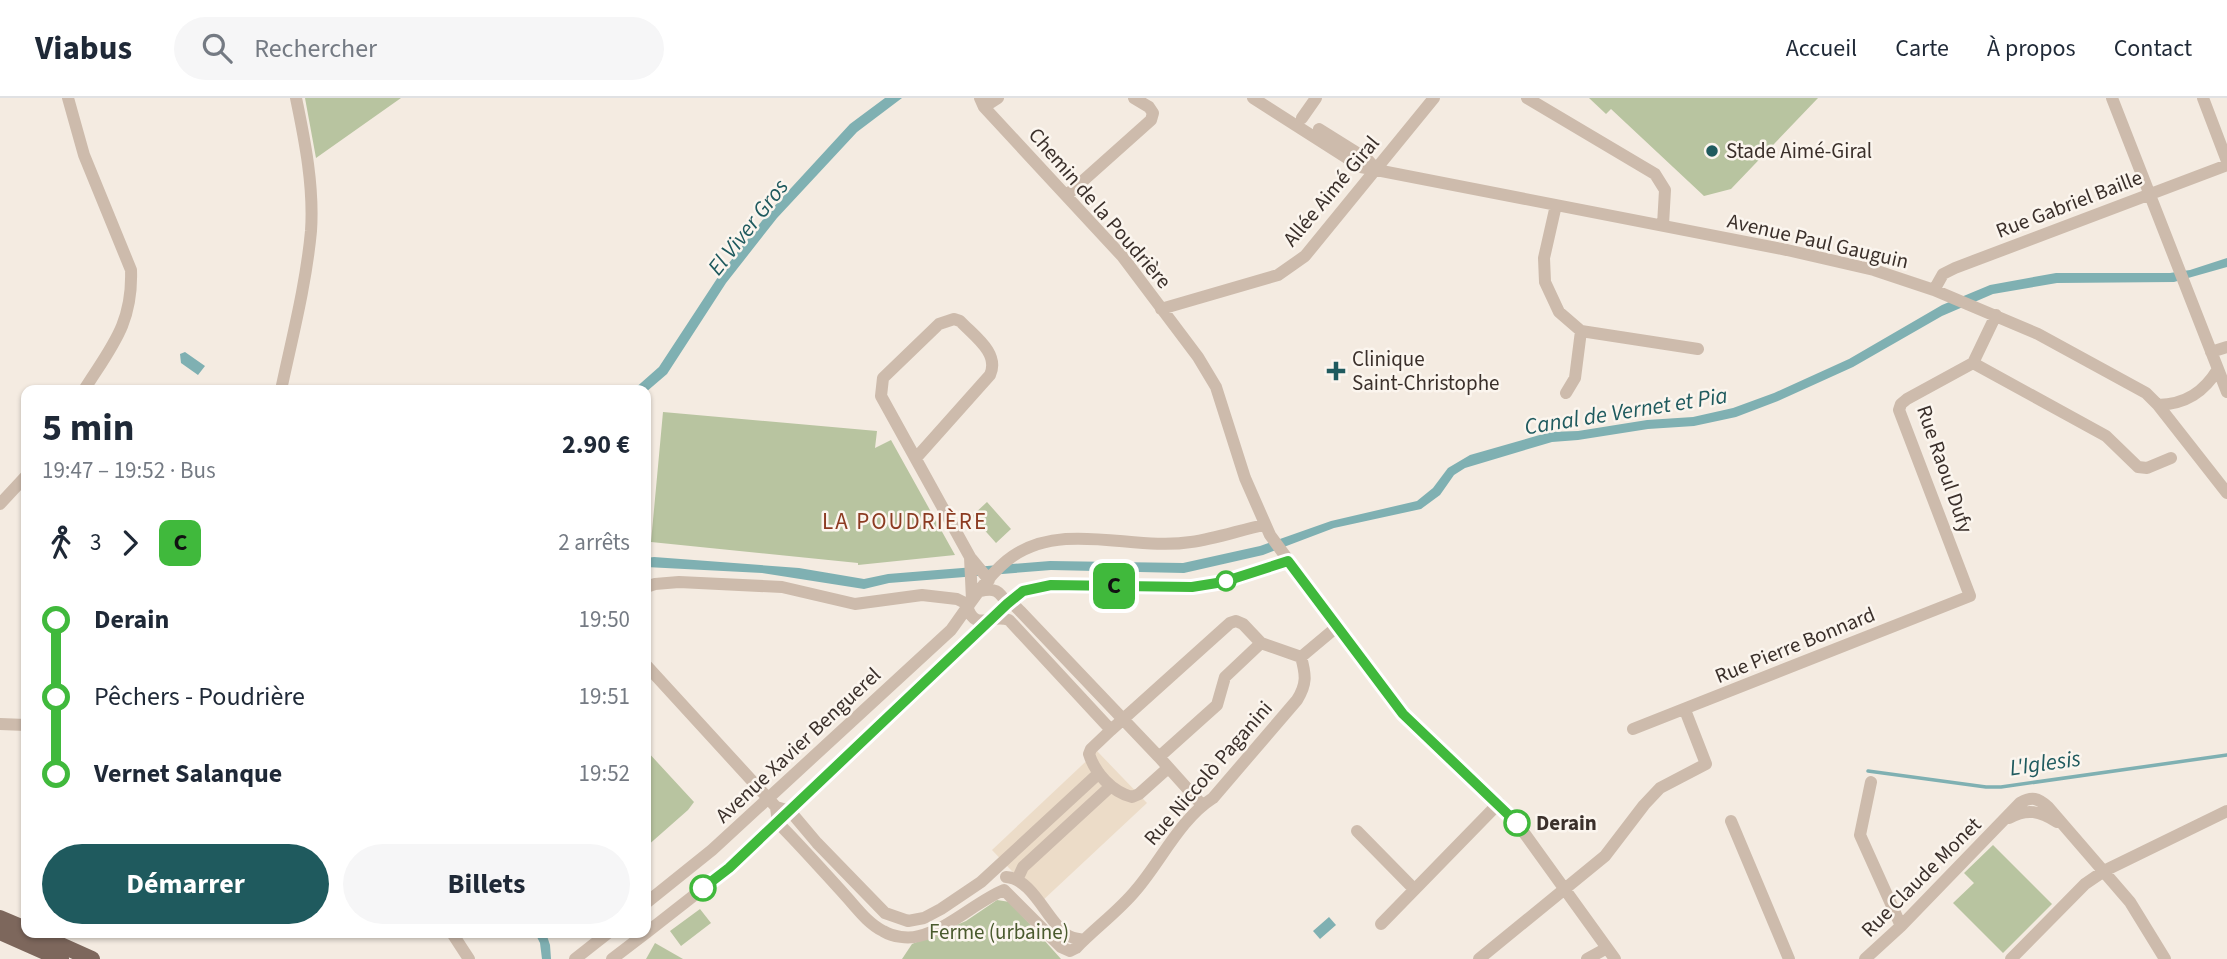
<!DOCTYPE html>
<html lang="fr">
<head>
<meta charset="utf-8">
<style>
  :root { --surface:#fff; --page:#f6f6f7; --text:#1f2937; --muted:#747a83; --line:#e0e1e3; --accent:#1f5a5e }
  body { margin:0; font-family:"Source Sans 3",sans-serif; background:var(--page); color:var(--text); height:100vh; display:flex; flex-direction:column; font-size:26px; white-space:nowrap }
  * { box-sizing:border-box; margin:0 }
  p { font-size:23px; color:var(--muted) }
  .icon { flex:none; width:38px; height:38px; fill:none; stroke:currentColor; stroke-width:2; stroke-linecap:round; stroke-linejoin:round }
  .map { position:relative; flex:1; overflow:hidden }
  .sheet { position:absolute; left:21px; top:287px; width:630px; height:553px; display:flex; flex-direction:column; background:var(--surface); border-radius:14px; box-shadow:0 2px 5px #0004 }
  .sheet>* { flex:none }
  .badge { padding:0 14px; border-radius:10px; font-size:24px; line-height:46px }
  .map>.badge { position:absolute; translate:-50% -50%; box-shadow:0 0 0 4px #fff }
  .legs { display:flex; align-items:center; gap:10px; height:77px; padding:0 21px; font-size:23px }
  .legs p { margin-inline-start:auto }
  .overview { display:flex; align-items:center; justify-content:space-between; height:119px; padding:0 21px }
  h1 { font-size:38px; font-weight:700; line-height:52px }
  .button { display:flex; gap:14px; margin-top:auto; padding:14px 21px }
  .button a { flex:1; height:80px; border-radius:42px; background:var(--accent); color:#fff; font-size:28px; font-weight:700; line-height:80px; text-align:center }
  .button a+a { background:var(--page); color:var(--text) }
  ul { padding:0 21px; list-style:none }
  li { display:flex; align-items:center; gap:24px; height:77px; font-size:26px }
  li i { display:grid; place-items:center; width:10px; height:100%; margin:0 9px; background:currentColor }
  li i::after { content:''; width:18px; height:18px; margin:-9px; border:5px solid; border-radius:50%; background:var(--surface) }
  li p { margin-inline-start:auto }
  li:first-child i { background:linear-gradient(#0000 50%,currentColor 0) }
  li:last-child i { background:linear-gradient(currentColor 50%,#0000 0) }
  header { display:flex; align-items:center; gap:42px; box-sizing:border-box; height:98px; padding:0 35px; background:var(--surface); border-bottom:2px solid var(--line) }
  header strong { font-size:33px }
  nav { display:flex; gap:38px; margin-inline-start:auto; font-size:24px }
  .search { width:490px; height:63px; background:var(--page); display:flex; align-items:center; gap:18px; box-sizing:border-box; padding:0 24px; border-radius:38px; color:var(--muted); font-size:26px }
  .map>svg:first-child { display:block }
  .green { fill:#b8c4a0 }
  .plaza { fill:#ecdcc8 }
  .water { fill:#7fb0b2 }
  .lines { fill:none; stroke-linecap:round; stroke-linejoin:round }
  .stream { stroke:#7fb0b2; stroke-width:3.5 }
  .minor { stroke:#cdbbac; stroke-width:12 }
  .major { stroke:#7d675c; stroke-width:16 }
  .line-1-casing { stroke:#fff; stroke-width:16 }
  .line-1 { stroke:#40b93c; stroke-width:10 }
  .poi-dot { fill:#1f5a5e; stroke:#fbf5ee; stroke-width:2.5 }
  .stop-1-dot { fill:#fff; stroke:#40b93c; stroke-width:3.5 }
  .labels { text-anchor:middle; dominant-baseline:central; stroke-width:5; stroke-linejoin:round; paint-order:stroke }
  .poi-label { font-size:21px; fill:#3b302b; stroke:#fbf5ee; text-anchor:start }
  .street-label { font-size:21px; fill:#3b302b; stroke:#fbf5ee }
  .stop-label { font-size:21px; font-weight:bold; fill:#3b302b; stroke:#fbf5ee; text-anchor:start }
  .park-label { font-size:21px; fill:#4a5a2e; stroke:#fbf5ee }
  .water-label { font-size:23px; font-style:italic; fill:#1f5a5e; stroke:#fbf5ee }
  .neighbourhood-label { font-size:23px; letter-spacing:2px; fill:#8c3b22; stroke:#fbf5ee }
</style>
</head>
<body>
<header>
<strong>Viabus</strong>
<div class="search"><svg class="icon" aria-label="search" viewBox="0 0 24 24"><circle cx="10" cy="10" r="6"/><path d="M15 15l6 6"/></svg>Rechercher</div>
<nav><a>Accueil</a><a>Carte</a><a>À propos</a><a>Contact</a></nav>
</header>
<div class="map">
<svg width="2227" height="861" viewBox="0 0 2227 861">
  <rect width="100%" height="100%" fill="#f4ebe1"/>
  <!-- green -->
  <path class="green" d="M 305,0 L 401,0 L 316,60 Z
    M 1589,0 L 1818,0 L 1731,91 L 1704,98 L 1611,11 L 1606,16 Z
    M 663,314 L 877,333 L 875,350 L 891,342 L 955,457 L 858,467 L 858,465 L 651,444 Z
    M 987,404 L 1011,431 L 996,445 L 972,418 Z
    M 646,652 L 694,704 L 688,712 L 646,749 Z
    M 1993,747 L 2052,806 L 2003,855 L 1953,805 L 1974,785 L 1964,775 Z
    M 997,802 L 1010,804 L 1061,861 L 902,861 L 912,846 L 966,823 Z
    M 700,811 L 711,825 L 681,848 L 670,833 Z
    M 655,845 L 683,861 L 646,861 Z"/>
  <!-- plaza -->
  <path class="plaza" d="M 1097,653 L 1147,705 L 1041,804 L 992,752 Z"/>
  <!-- water -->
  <path class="water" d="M 885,0 L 902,0 L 857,34 L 777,120 L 726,185 L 667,276 L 646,294 L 646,292 L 633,292 L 659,269 L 718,179 L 769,114 L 850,26 Z
    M 2227,160 L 2227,169 L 2174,184 L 2057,185 L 1993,196 L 1942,218 L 1853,269 L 1778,303 L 1736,319 L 1694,328 L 1648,331 L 1578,342 L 1552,344 L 1465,370 L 1454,377 L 1440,397 L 1421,411 L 1334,430 L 1263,457 L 1184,475 L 1051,472 L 889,485 L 864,491 L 762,475 L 646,469 L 646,460 L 654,459 L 799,470 L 864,481 L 888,476 L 1050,463 L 1183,465 L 1260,448 L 1331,423 L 1417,403 L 1433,390 L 1448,370 L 1470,357 L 1550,334 L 1578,333 L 1647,322 L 1693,319 L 1733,310 L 1774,295 L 1849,261 L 1942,207 L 1990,187 L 2056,175 L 2170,175 L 2190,172 Z
    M 185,254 L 205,268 L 198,277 L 181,265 L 180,256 Z
    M 1329,819 L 1336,827 L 1320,841 L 1313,833 Z
    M 535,835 L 546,835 L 550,847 L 551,861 L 542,861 L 540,845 Z"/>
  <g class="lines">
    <!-- stream -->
    <path class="stream" d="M 1868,673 L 1986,689 L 2001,689 L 2227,657"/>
    <!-- minor -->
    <path class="minor" d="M 68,0 L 84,57 L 131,172 C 133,226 111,249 84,292
      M 980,0 L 984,9 L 1122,158 L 1198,259 L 1216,289 L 1245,380 L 1270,437 L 1384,593 L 1403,616 L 1517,725 L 1615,861
      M 1253,0 L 1361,69 L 1787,152 L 1874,172 L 1934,192 L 2038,236 L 2146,295 L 2158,307 L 2227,395
      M 1527,0 L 1655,76 L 1665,92 L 1663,127
      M 2112,0 L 2227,294
      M 2203,0 L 2227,63
      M 984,9 L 998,0
      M 1302,20 L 1316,0
      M 1319,31 L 1367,61 L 1375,70
      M 1067,97 L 1151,22 L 1153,15 L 1149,9 L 1134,0
      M 1556,107 L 1544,160 L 1545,184 L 1559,214 L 1581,233 L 1698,251
      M 1934,192 L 1943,176 L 1955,170 L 2227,67
      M 1161,211 L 1278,177 L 1305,158 L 1434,0
      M 2211,254 L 2227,249
      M 1973,265 L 2106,338 L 2138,369 L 2147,370 L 2171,360
      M 281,292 C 292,240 306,187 311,133 C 314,89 305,43 296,0
      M 1566,295 L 1575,280 L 1581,233
      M 2158,307 C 2186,306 2204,294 2218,271
      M 916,360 L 990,277 C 1000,255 974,238 960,223 L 954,221 L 939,226 L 883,280 L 881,298 L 970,459 L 989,482
      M 0,406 L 26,378
      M 970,459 L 972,502
      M 646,489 L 655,486 L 679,484 L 782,489 L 855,506 L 922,497 L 957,501 L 969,507
      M 980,493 C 995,490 999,492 1007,506 L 1014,507 L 1020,513 L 1159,659 L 1202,707
      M 967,508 C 975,535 991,515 1009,522 L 1111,632
      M 1301,559 L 1338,528
      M 646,567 L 776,709 L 790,713 L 817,745 L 885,815 L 908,823 L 924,820 L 941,811 L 981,784 L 1099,675
      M 0,626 L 26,627
      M 1633,631 L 1970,498 L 1899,312 L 1901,306 L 1907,301 L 1973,265 L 1996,217
      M 1159,659 L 1217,607 L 1225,579 L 1261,545
      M 1168,670 L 1139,696 L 1132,699 C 1112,694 1095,675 1089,656 L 1091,651 L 1111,632 L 1230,525 L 1236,523 L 1243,526 L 1261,545 L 1301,559
      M 1871,684 L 1860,737 L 1901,828
      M 776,709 L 778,725 C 801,748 822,772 844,796 C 856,809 867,825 883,833 C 893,839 908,841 919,838 C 951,830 975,804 1004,792 L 1061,849 L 1070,853 L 1076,850 C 1095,830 1119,813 1136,792 C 1161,763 1180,721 1213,700 L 1297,602 C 1307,586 1306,577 1301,559
      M 2009,720 C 2027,710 2040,713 2057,724
      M 1731,723 L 1789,861
      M 1357,733 L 1414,791
      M 1006,779 C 1032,780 1048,824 1067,837 C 1071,840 1079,841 1084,842
      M 1017,782 L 1023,769 L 1111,688
      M 646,805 L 712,752 L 951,532 C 968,509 989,474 1013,458 C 1065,423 1133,453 1191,444 C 1215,441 1240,432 1264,427
      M 1381,826 L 1499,705
      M 452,835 L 469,861
      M 646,835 L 729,770 L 1007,506 L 1023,493 L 1051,487 L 1192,490 L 1223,484 L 1288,463
      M 575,861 L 608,835
      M 612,861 L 646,835
      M 1479,861 L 1605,758 L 1644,707 L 1660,690 L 1706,666 L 1685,612
      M 1587,861 L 1607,850
      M 1865,861 L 1901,828 L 2020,705 C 2032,698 2038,700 2048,709 L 2130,804 L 2165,861
      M 2011,861 L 2085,786 L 2104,773 L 2227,713"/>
    <!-- major -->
    <path class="major" d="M 0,820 L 26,831
      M 0,834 L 61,861
      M 34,835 L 92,861"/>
  </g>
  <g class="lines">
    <defs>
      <path id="line-1" d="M 703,790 L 729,770 L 1007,506 L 1023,493 L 1051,487 L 1192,489 L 1223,484 L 1288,463 L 1403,616 L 1517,725"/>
    </defs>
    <!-- line-1 casing -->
    <use href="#line-1" class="line-1-casing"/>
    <!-- line-1 -->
    <use href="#line-1" class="line-1"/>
  </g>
  <!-- markers -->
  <g class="poi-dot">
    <circle cx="1712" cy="53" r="7"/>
    <path d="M1332.5 262.5h7v7h7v7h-7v7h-7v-7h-7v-7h7z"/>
  </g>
  <g class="stop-1-dot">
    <circle cx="1226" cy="483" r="9"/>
    <circle cx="1517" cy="725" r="12"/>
    <circle cx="703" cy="790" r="12"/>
  </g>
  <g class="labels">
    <!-- poi labels -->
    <g class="poi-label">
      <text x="1726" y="53">Stade Aimé-Giral</text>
      <text x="1352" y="261">Clinique<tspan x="1352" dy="24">Saint-Christophe</tspan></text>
    </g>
    <!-- street labels -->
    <g class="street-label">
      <text transform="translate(1331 93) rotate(-50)">Allée Aimé Giral</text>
      <text transform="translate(2069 106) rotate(-21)">Rue Gabriel Baille</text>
      <text transform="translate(1100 110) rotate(49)">Chemin de la Poudrière</text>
      <text transform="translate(1818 143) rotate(13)">Avenue Paul Gauguin</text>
      <text transform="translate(1945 371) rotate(71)">Rue Raoul Dufy</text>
      <text transform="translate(1795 547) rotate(-22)">Rue Pierre Bonnard</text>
      <text transform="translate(798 647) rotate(-43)">Avenue Xavier Benguerel</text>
      <text transform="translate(1208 675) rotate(-49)">Rue Niccolò Paganini</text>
      <text transform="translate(1921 779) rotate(-45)">Rue Claude Monet</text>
    </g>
    <!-- stop labels -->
    <g class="stop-label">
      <text x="1536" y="725">Derain</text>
    </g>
    <!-- park labels -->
    <g class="park-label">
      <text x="999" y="834">Ferme (urbaine)</text>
    </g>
    <!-- water labels -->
    <g class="water-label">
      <text transform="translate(748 129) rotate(-52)">El Viver Gros</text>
      <text transform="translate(1626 313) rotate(-9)">Canal de Vernet et Pia</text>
      <text transform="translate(2045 665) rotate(-8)">L'Iglesis</text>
    </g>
    <!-- neighbourhood labels -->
    <g class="neighbourhood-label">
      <text x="905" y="423">LA POUDRIÈRE</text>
    </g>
  </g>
</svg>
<b class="badge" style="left:1114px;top:488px;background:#40b93c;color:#111">C</b>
<section class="sheet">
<div class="overview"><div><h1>5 min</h1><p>19:47 – 19:52 · Bus</p></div><b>2.90 €</b></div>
<div class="legs"><svg class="icon" aria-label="walk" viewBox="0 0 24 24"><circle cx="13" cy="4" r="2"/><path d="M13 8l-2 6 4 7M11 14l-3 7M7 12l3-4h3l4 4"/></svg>3<svg class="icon" aria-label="forward" viewBox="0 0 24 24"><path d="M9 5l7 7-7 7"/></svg><b class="badge" style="background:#40b93c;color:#111">C</b><p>2 arrêts</p></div>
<ul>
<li><i style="color:#40b93c"></i><b>Derain</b><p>19:50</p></li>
<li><i style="color:#40b93c"></i><span>Pêchers - Poudrière</span><p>19:51</p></li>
<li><i style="color:#40b93c"></i><b>Vernet Salanque</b><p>19:52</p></li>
</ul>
<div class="button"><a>Démarrer</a><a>Billets</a></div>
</section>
</div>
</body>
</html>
